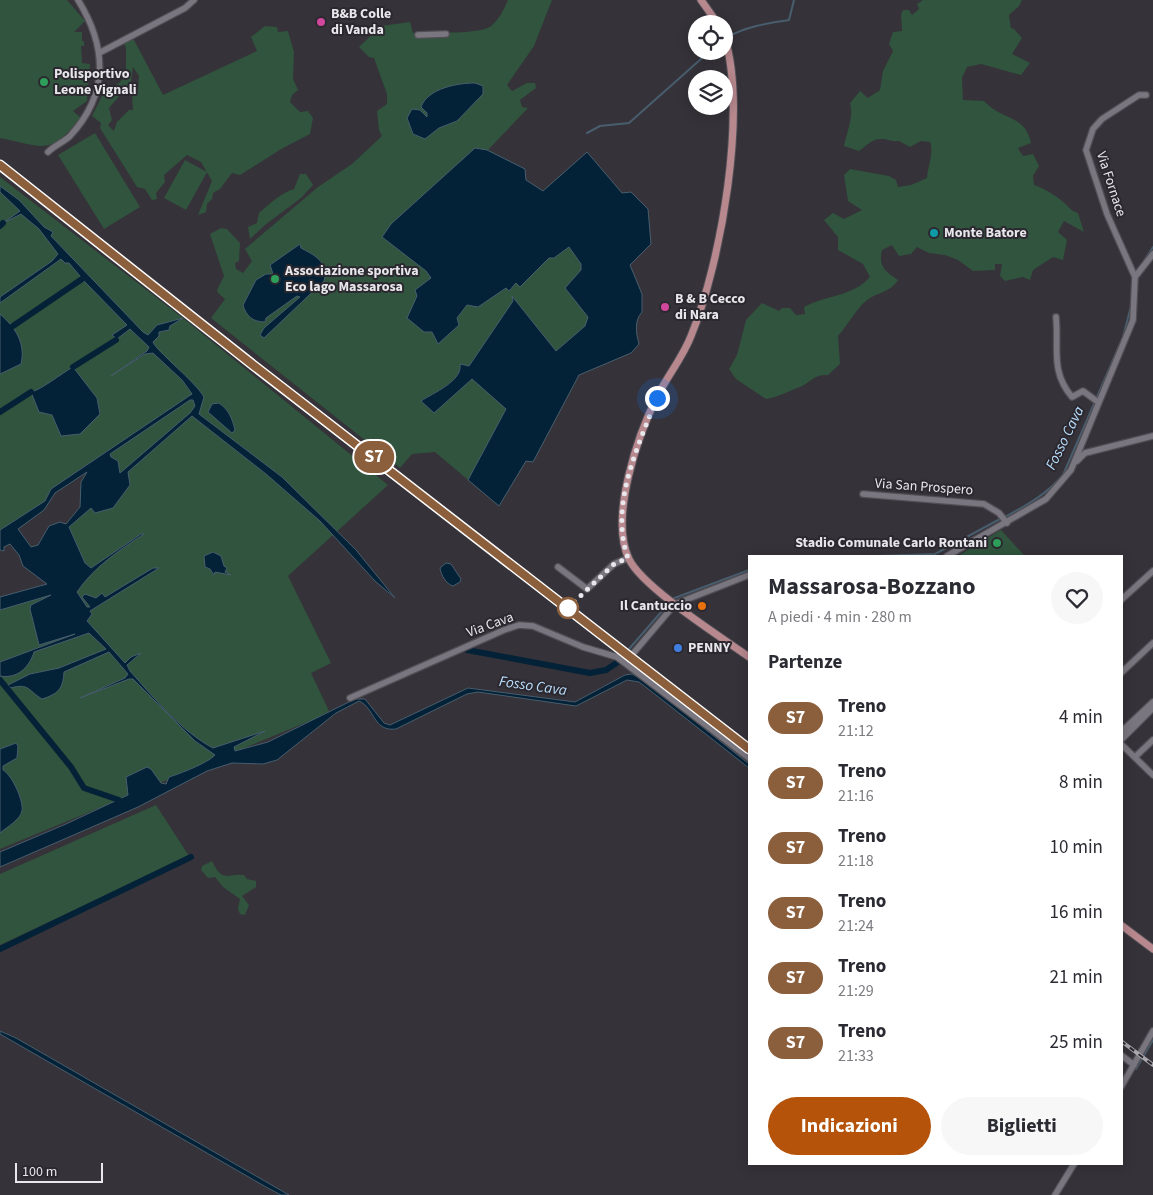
<!DOCTYPE html>
<html lang="it">
<head>
<meta charset="utf-8">
<style>
  :root { --surface:#fff; --page:#f7f7f7; --text:#2b2b33; --muted:#7c7c81; --accent:#b45309 }
  body { margin:0; font-family:"Source Sans 3",sans-serif; background:var(--page); color:var(--text); height:100vh; display:flex; flex-direction:column; font-size:19px; white-space:nowrap }
  * { box-sizing:border-box; margin:0 }
  p { font-size:16px; color:var(--muted) }
  .icon { flex:none; width:28px; height:28px; fill:none; stroke:currentColor; stroke-width:2; stroke-linecap:round; stroke-linejoin:round }
  .map { position:relative; flex:1; overflow:hidden }
  .side { position:absolute; left:748px; top:555px; width:375px; height:610px; display:flex; flex-direction:column; background:var(--surface); border-radius:0px; box-shadow:0 2px 12px #0003 }
  .side>* { flex:none }
  .badge { padding:0 10px; border-radius:16px; font-size:18px; line-height:32px }
  .tools { position:absolute; left:688px; top:15px; display:grid; gap:10px }
  .tools a { display:grid; place-items:center; width:45px; height:45px; border-radius:50%; background:var(--surface); box-shadow:0 2px 12px #0003; font-size:25px }
  .scale { position:absolute; left:15px; bottom:12px; width:88px; box-sizing:border-box; padding-left:5px; border:2px solid #e8e7ec; border-top:0; font-size:14px; line-height:18px; white-space:nowrap; color:#e8e7ec; -webkit-text-stroke:4px #2b282f; paint-order:stroke }
  .you { position:absolute; width:25px; height:25px; margin:-12px; border:4px solid #fff; border-radius:50%; background:#1a73e8; box-shadow:0 0 0 8px #1a73e833 }
  .map>.badge { position:absolute; translate:-50% -50%; box-shadow:0 0 0 2px #fff }
  h2 { padding:0 20px; font-size:19px; line-height:45px }
  .round { display:grid; place-items:center; flex:none; width:52px; height:52px; border-radius:26px; background:var(--page) }
  .overview { display:flex; align-items:center; justify-content:space-between; height:85px; padding:0 20px }
  h1 { font-size:24px; font-weight:700; line-height:38px }
  .primary-button { display:flex; gap:10px; margin-top:auto; padding:10px 20px }
  .primary-button a { flex:1; height:58px; border-radius:30px; background:var(--accent); color:#fff; font-size:20px; font-weight:700; line-height:58px; text-align:center }
  .primary-button a+a { background:var(--page); color:var(--text) }
  ul { padding:0; list-style:none }
  li { display:flex; align-items:center; gap:15px; height:65px; padding:0 20px }
  li div { flex:1 }
  li b { display:block; font-size:19px }
  li em { font-style:normal }
  li .badge { min-width:55px; font-weight:700; text-align:center }
  .map>svg:first-child { display:block }
  .green { fill:#30543d; fill-rule:evenodd }
  .water { fill:#032237; stroke:#485d6d; fill-rule:evenodd }
  .lines { fill:none; stroke-linecap:round; stroke-linejoin:round }
  .stream { stroke:#485d6d; stroke-width:2 }
  .canal { stroke:#032237; stroke-width:6 }
  .minor-casing { stroke:#514f55; stroke-width:8 }
  .major-casing { stroke:#514f55; stroke-width:9 }
  .minor { stroke:#7a767f; stroke-width:5.5 }
  .major { stroke:#b7888e; stroke-width:7 }
  .rail-casing { stroke:#a8a7ac; stroke-width:4 }
  .rail { stroke:#2b282f; stroke-width:2; stroke-dasharray:5.5; stroke-linecap:butt }
  .line-casing { stroke:#fff; stroke-width:11 }
  .line { stroke:#8b5e3c; stroke-width:8 }
  .walk { stroke:#e8e7ec; stroke-width:5; stroke-dasharray:0 9 }
  .hotel-dot { fill:#d1479c; stroke:#2b282f; stroke-width:2 }
  .leisure-dot { fill:#2e9e5b; stroke:#2b282f; stroke-width:2 }
  .culture-dot { fill:#0f9aa8; stroke:#2b282f; stroke-width:2 }
  .food-dot { fill:#e8710a; stroke:#2b282f; stroke-width:2 }
  .stop-dot { fill:#fff; stroke:#8b5e3c; stroke-width:2.5 }
  .shop-dot { fill:#3f7fe0; stroke:#2b282f; stroke-width:2 }
  .labels { text-anchor:middle; dominant-baseline:central; stroke-width:4; stroke-linejoin:round; paint-order:stroke }
  .poi-label { font-size:14px; font-weight:bold; fill:#e8e7ec; stroke:#2b282f; text-anchor:start }
  .street-label { font-size:14px; fill:#e8e7ec; stroke:#2b282f }
  .water-label { font-size:15px; font-style:italic; fill:#b9dffe; stroke:#2b282f }
</style>
</head>
<body>
<div class="map">
<svg width="1153" height="1195" viewBox="0 0 1153 1195">
  <rect width="100%" height="100%" fill="#353239"/>
  <!-- green -->
  <path class="green" d="M 0,0 L 67,0 L 85,21 L 74,32 L 82,32 L 82,41 L 84,41 L 84,46 L 81,46 L 82,63 L 90,64 L 87,101 L 73,111 L 81,118 C 48,156 46,147 0,138 Z
    M 508,0 L 552,0 L 534,46 L 507,85 L 512,91 L 527,83 L 535,83 L 536,88 L 520,100 L 522,107 L 528,108 L 488,150 L 525,169 L 526,180 L 543,191 L 587,152 L 622,193 L 631,192 L 648,209 L 651,244 L 630,265 L 642,294 L 642,312 C 634,321 636,333 639,344 L 631,353 L 579,375 L 533,462 L 526,461 L 499,506 L 435,452 L 412,454 L 400,468 L 211,318 L 225,299 L 218,293 L 217,290 L 224,276 L 210,234 L 221,228 L 227,229 L 240,243 L 239,261 L 235,263 L 236,269 L 243,273 L 252,261 L 245,249 L 318,187 L 352,164 L 382,136 L 379,130 L 377,111 L 387,104 L 387,94 L 374,58 L 369,57 L 359,47 L 381,26 L 410,22 L 413,33 C 428,32 480,35 491,26 C 499,20 504,9 508,0 Z
    M 923,0 L 1022,0 L 1019,6 L 1009,15 L 1011,28 L 1014,29 L 1022,38 L 1012,54 L 1030,63 L 1021,75 L 981,64 L 967,67 L 962,78 L 963,100 L 984,101 C 1002,121 1025,114 1031,143 L 1018,148 L 1023,156 L 1033,154 L 1039,166 L 1033,176 L 1034,185 C 1043,188 1054,194 1062,201 C 1069,206 1069,210 1078,213 L 1084,232 L 1064,221 L 1058,232 L 1067,240 L 1063,260 L 1053,257 L 1033,270 L 1030,280 L 1023,277 L 1005,281 L 1000,276 L 1002,264 L 995,264 L 995,270 L 973,271 L 958,260 L 945,255 L 929,253 L 917,247 L 911,254 L 899,256 L 892,245 L 882,250 C 878,267 886,272 898,280 C 890,293 877,292 866,301 C 857,308 847,326 838,336 L 840,364 L 828,375 C 814,374 811,382 800,387 C 789,391 776,398 766,399 L 736,379 L 729,369 L 737,355 L 746,320 L 762,303 L 779,311 L 782,308 L 790,308 L 796,315 L 805,314 L 804,307 C 826,295 852,297 870,277 L 863,264 L 838,250 L 838,237 L 824,220 L 833,213 L 844,219 L 862,210 L 848,201 L 844,175 L 850,169 L 889,176 L 896,180 L 898,187 L 911,185 L 927,178 C 928,166 934,152 930,142 L 921,141 L 910,147 L 899,141 C 889,142 889,139 882,139 C 873,138 866,146 859,151 L 844,146 C 847,131 854,117 850,103 L 860,91 L 868,98 L 880,90 L 883,71 L 893,51 L 889,44 L 893,32 L 902,31 L 901,15 L 903,10 L 909,10 L 912,15 L 919,9 L 917,4 Z
    M 265,26 L 277,27 L 278,32 L 288,31 L 294,52 L 293,79 L 298,90 L 292,95 L 290,102 L 300,112 L 308,111 L 313,118 L 310,134 L 283,148 L 240,175 L 232,173 L 220,189 L 213,193 L 212,199 L 207,204 L 206,212 L 198,215 L 212,181 L 201,162 L 187,155 L 164,175 L 165,182 L 156,193 L 157,199 L 152,200 L 145,189 L 137,187 L 100,128 L 101,123 L 92,116 L 103,94 L 119,83 L 126,75 L 126,47 L 123,43 L 133,38 L 163,95 L 257,51 L 251,37 ZM 133,67 L 139,76 L 138,90 L 132,97 L 133,110 L 129,110 L 117,122 L 114,131 L 108,125 L 112,120 L 109,108 L 131,82 Z
    M 95,133 L 140,207 L 104,229 L 58,155 Z
    M 185,160 L 207,172 L 186,210 L 164,198 Z
    M 300,174 L 306,174 L 313,185 L 301,198 L 265,225 L 250,239 L 248,227 L 257,223 L 259,213 C 271,203 279,194 294,189 Z
    M 0,177 L 183,318 L 388,485 L 288,576 L 331,663 L 311,673 L 329,711 L 317,718 L 0,849 L 0,597 L 47,584 L 23,566 L 19,555 L 10,544 L 4,547 L 4,551 L 0,550 ZM 87,472 L 81,482 L 80,507 L 66,524 L 60,522 L 49,526 L 38,545 L 31,547 L 18,529 L 44,510 L 55,493 Z
    M 1001,530 L 1025,556 L 958,556 Z
    M 156,805 L 189,856 L 0,945 L 0,874 Z
    M 212,861 C 223,884 227,873 244,875 L 247,879 L 256,881 L 256,887 L 242,896 L 249,905 L 245,915 L 240,914 L 238,909 L 240,899 L 223,887 L 215,877 L 208,878 L 201,870 L 202,866 Z"/>
  <!-- water -->
  <path class="water" d="M 475,83 L 483,86 L 483,94 L 457,121 L 439,128 L 425,139 L 413,134 L 407,118 L 412,109 L 420,110 L 427,117 L 427,113 L 421,107 C 428,88 458,83 475,83 Z
    M 475,148 L 487,150 L 525,169 L 526,180 L 543,191 L 587,152 L 622,193 L 631,192 L 648,209 L 651,244 L 630,265 L 642,294 L 642,312 C 634,321 636,333 639,344 L 631,353 L 579,375 L 533,462 L 526,461 L 499,506 L 468,480 L 506,409 L 472,379 L 434,413 L 421,401 C 433,393 463,381 460,364 L 469,366 L 513,301 L 512,296 L 556,351 L 585,326 L 588,317 L 565,288 L 581,270 L 581,264 L 569,247 L 554,258 L 549,258 L 520,287 L 516,283 L 509,291 L 506,288 L 478,307 L 467,305 L 457,318 L 459,325 L 438,344 L 432,332 L 424,332 L 407,318 L 417,296 L 415,290 L 431,278 L 426,271 L 382,237 L 391,224 Z
    M 0,186 L 19,200 L 44,227 L 53,232 L 51,236 L 143,332 L 148,335 L 157,325 L 183,318 L 170,326 L 169,330 L 159,332 L 159,336 L 153,342 C 156,351 195,381 204,397 L 199,414 L 282,477 L 356,550 L 395,598 L 375,581 L 320,521 L 266,474 L 192,416 L 128,472 L 130,485 L 113,508 L 95,513 L 91,508 L 69,527 L 85,563 L 91,568 L 141,534 L 144,534 C 118,551 94,567 77,592 L 87,607 L 90,607 L 82,597 L 85,594 L 96,598 L 102,593 L 105,597 L 153,568 L 159,568 L 90,611 L 92,614 L 87,621 L 125,663 L 131,657 L 141,653 L 127,665 L 130,671 C 154,698 181,731 213,748 L 265,731 L 234,747 L 235,751 L 268,742 L 355,699 L 365,699 L 384,723 L 390,725 L 468,688 L 575,702 L 625,675 L 632,674 L 645,681 L 749,764 L 749,768 L 647,688 L 639,682 L 627,680 L 576,706 L 478,692 L 467,694 L 396,729 C 373,732 375,708 359,701 L 336,713 L 277,760 L 263,764 L 232,763 L 207,771 L 138,807 L 0,867 L 0,852 L 66,824 L 128,795 L 126,777 L 147,767 L 151,769 L 161,783 L 166,784 L 169,777 C 179,774 208,763 215,755 L 195,741 L 133,679 L 129,679 L 80,698 L 125,678 L 128,674 L 109,652 L 64,672 C 63,689 58,694 42,699 C 27,690 30,683 10,688 L 8,685 L 30,674 L 59,668 L 106,649 L 89,633 L 34,652 C 29,668 17,679 0,676 L 0,662 L 75,634 L 39,645 L 30,609 L 31,605 L 51,595 L 0,610 L 0,597 L 47,584 L 23,566 L 19,555 L 10,544 L 4,547 L 4,551 L 0,550 L 0,530 L 45,501 L 51,489 L 192,394 L 182,380 L 153,353 L 145,354 L 111,376 L 147,351 L 149,347 L 130,329 L 117,339 L 112,335 L 127,325 L 85,282 L 69,263 L 65,263 L 61,259 L 0,303 L 0,297 L 52,261 L 58,254 L 39,229 L 21,214 L 3,223 L 20,211 L 0,192 ZM 190,400 L 193,400 L 195,406 L 190,413 L 120,473 L 118,461 L 111,457 L 110,454 ZM 87,472 L 81,482 L 80,507 L 66,524 L 60,522 L 49,526 L 38,545 L 31,547 L 18,529 L 44,510 L 55,493 Z
    M 300,244 L 301,248 C 314,255 317,256 327,269 L 324,281 L 264,338 L 260,335 L 264,328 L 300,297 L 297,296 L 266,318 L 265,322 C 253,322 246,316 243,305 L 256,280 L 266,274 L 273,274 L 270,265 Z
    M 0,314 C 15,327 26,343 21,364 L 0,374 Z
    M 73,367 L 97,398 L 100,414 L 80,434 L 61,436 L 52,415 L 39,412 L 31,392 C 41,390 62,373 73,367 Z
    M 219,403 C 229,410 232,418 235,430 L 232,433 L 208,412 L 212,404 Z
    M 213,552 L 221,556 L 224,566 L 227,568 L 225,572 L 231,575 L 215,572 L 214,575 L 210,569 L 205,567 L 204,556 Z
    M 446,563 L 451,564 L 461,579 L 460,582 L 453,586 C 446,584 441,575 440,568 Z
    M 16,743 L 18,746 L 17,758 L 3,766 L 3,770 C 12,775 24,801 22,811 C 20,820 7,827 0,833 L 0,749 Z
    M 0,1031 L 16,1038 L 289,1195 L 281,1195 L 266,1187 L 0,1034 Z"/>
  <g class="lines">
    <!-- stream -->
    <path class="stream" d="M 726,38 C 744,27 768,23 789,20 L 794,0
      M 587,133 L 600,126 L 629,123 L 710,51
      M 1142,264 L 1153,247
      M 1005,517 C 1027,505 1047,494 1063,475 L 1123,337 L 1131,306
      M 877,556 L 935,554 L 1000,519
      M 672,599 L 749,570
      M 629,649 L 669,603
      M 1133,1067 L 1136,1069 L 1153,1040"/>
    <!-- canal -->
    <path class="canal" d="M 0,226 L 3,223
      M 13,326 L 82,279
      M 73,367 L 116,340
      M 0,412 L 31,392
      M 467,650 L 590,673 L 606,670 L 618,662
      M 0,680 L 71,767 L 84,788 L 119,800
      M 0,949 L 191,857"/>
    <defs>
      <path id="minor" d="M 418,35 L 446,34
        M 99,53 L 185,8 L 194,0
        M 48,152 C 55,145 64,142 70,136 C 109,94 107,47 78,0
        M 1135,277 L 1107,214 L 1086,150 L 1093,129 L 1102,119 L 1139,95 L 1146,95
        M 1056,317 C 1059,348 1050,371 1072,397 L 1083,391 L 1098,402
        M 1077,461 L 1085,453 L 1153,436
        M 863,494 L 984,504 L 999,513 L 1007,523
        M 947,556 L 1046,499 L 1071,470 L 1133,320 L 1135,277 L 1153,254
        M 558,567 L 587,589 L 614,564 L 628,558
        M 1121,600 L 1153,571
        M 625,663 L 675,604 L 749,575
        M 1121,673 L 1153,643
        M 350,698 L 504,630 L 519,625 L 533,626 L 583,647 L 617,657 L 749,758
        M 1121,732 L 1153,702
        M 1121,740 L 1153,708
        M 1121,744 L 1153,775
        M 1135,757 L 1153,740
        M 1121,1055 L 1134,1065
        M 1121,1087 L 1153,1031
        M 1055,1195 L 1074,1164"/>
      <path id="major" d="M 701,0 L 718,24
        M 724,35 C 748,110 721,263 691,336 C 683,357 668,375 658,395 C 638,434 609,518 629,559 C 642,587 721,637 749,657
        M 1121,925 L 1153,949"/>
    </defs>
    <!-- minor casing -->
    <use href="#minor" class="minor-casing"/>
    <!-- major casing -->
    <use href="#major" class="major-casing"/>
    <!-- minor -->
    <use href="#minor" class="minor"/>
    <!-- major -->
    <use href="#major" class="major"/>
    <defs>
      <path id="rail" d="M 0,165 C 248,361 498,556 749,749
        M 1121,1041 L 1153,1065"/>
    </defs>
    <!-- rail casing -->
    <use href="#rail" class="rail-casing"/>
    <!-- rail -->
    <use href="#rail" class="rail"/>
  </g>
  <g class="lines">
    <defs>
      <path id="line" d="M 0,165 L 253,365 L 749,749"/>
    </defs>
    <!-- line casing -->
    <use href="#line" class="line-casing"/>
    <!-- line -->
    <use href="#line" class="line"/>
    <!-- walk -->
    <path class="walk" d="M 568,608 L 614,564 L 628,558 C 609,506 638,446 657,398"/>
  </g>
  <!-- markers -->
  <g class="hotel-dot">
    <circle cx="321" cy="22" r="5"/>
    <circle cx="665" cy="307" r="5"/>
  </g>
  <g class="leisure-dot">
    <circle cx="44" cy="82" r="5"/>
    <circle cx="275" cy="279" r="5"/>
    <circle cx="997" cy="543" r="5"/>
  </g>
  <circle class="culture-dot" cx="934" cy="233" r="5"/>
  <circle class="food-dot" cx="702" cy="606" r="5"/>
  <circle class="stop-dot" cx="568" cy="608" r="10"/>
  <circle class="shop-dot" cx="678" cy="648" r="5"/>
  <g class="labels">
    <!-- poi labels -->
    <g class="poi-label">
      <text x="331" y="14">B&amp;B Colle<tspan x="331" dy="16">di Vanda</tspan></text>
      <text x="54" y="74">Polisportivo<tspan x="54" dy="16">Leone Vignali</tspan></text>
      <text x="944" y="233">Monte Batore</text>
      <text x="285" y="271">Associazione sportiva<tspan x="285" dy="16">Eco lago Massarosa</tspan></text>
      <text x="675" y="299">B &amp; B Cecco<tspan x="675" dy="16">di Nara</tspan></text>
      <text x="987" y="543" text-anchor="end">Stadio Comunale Carlo Rontani</text>
      <text x="692" y="606" text-anchor="end">Il Cantuccio</text>
      <text x="688" y="648">PENNY</text>
    </g>
    <!-- street labels -->
    <g class="street-label">
      <text transform="translate(1111 184) rotate(72)">Via Fornace</text>
      <text transform="translate(924 487) rotate(4)">Via San Prospero</text>
      <text transform="translate(490 625) rotate(-20)">Via Cava</text>
    </g>
    <!-- water labels -->
    <g class="water-label">
      <text transform="translate(1065 438) rotate(-64)">Fosso Cava</text>
      <text transform="translate(533 686) rotate(8)">Fosso Cava</text>
    </g>
  </g>
</svg>
<div class="tools">
<a><svg class="icon" aria-label="locate" viewBox="0 0 24 24"><circle cx="12" cy="12" r="6"/><path d="M12 2v4M12 18v4M2 12h4M18 12h4"/></svg></a>
<a><svg class="icon" aria-label="layers" viewBox="0 0 24 24"><path d="M12 4l9 5-9 5-9-5zM3 14l9 5 9-5"/></svg></a>
</div>
<div class="scale">100 m</div>
<div class="you" style="left:657px;top:398px"></div>
<b class="badge" style="left:374px;top:457px;background:#8b5e3c;color:#fff">S7</b>
<section class="side">
<div class="overview"><div><h1>Massarosa-Bozzano</h1><p>A piedi · 4 min · 280 m</p></div><a class="round"><svg class="icon" aria-label="heart" viewBox="0 0 24 24"><path d="M12 20l-8-8c-3-5 5-10 8-4 3-6 11-1 8 4z"/></svg></a></div>
<h2>Partenze</h2>
<ul>
<li><span class="badge" style="background:#8b5e3c;color:#fff">S7</span><div><b>Treno</b><p>21:12</p></div><em>4 min</em></li>
<li><span class="badge" style="background:#8b5e3c;color:#fff">S7</span><div><b>Treno</b><p>21:16</p></div><em>8 min</em></li>
<li><span class="badge" style="background:#8b5e3c;color:#fff">S7</span><div><b>Treno</b><p>21:18</p></div><em>10 min</em></li>
<li><span class="badge" style="background:#8b5e3c;color:#fff">S7</span><div><b>Treno</b><p>21:24</p></div><em>16 min</em></li>
<li><span class="badge" style="background:#8b5e3c;color:#fff">S7</span><div><b>Treno</b><p>21:29</p></div><em>21 min</em></li>
<li><span class="badge" style="background:#8b5e3c;color:#fff">S7</span><div><b>Treno</b><p>21:33</p></div><em>25 min</em></li>
</ul>
<div class="primary-button"><a>Indicazioni</a><a>Biglietti</a></div>
</section>
</div>
</body>
</html>
